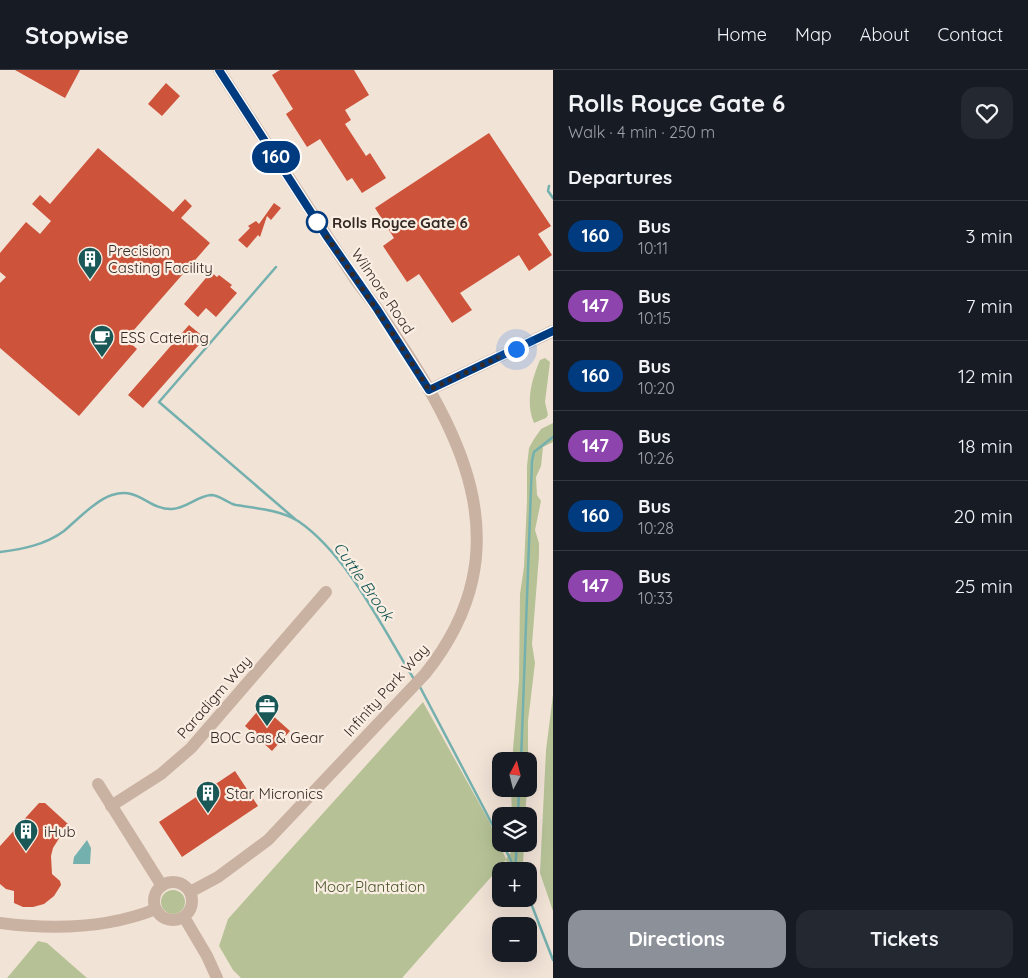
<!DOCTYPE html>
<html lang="en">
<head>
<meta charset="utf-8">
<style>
  :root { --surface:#171b24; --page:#242831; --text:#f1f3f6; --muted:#9ea1a6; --line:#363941; --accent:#8c9099 }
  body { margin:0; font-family:Quicksand,sans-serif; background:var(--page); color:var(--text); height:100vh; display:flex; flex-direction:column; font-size:19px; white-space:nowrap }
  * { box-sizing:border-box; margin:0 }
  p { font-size:16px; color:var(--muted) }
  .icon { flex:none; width:28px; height:28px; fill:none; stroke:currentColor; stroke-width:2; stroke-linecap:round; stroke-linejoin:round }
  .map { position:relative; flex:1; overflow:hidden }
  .panel { display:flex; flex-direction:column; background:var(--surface); width:475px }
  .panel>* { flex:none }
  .badge { padding:0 10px; border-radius:16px; font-size:18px; line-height:32px }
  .needle { width:32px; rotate:7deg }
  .buttons { position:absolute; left:492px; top:682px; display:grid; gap:10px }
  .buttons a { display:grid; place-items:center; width:45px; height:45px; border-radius:10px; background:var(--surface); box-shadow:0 5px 20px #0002; font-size:25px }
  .you { position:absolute; width:25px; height:25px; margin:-12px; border:4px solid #fff; border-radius:50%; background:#1a73e8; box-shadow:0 0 0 8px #1a73e833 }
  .map>.badge { position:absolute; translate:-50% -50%; box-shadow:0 0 0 2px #fff }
  h2 { padding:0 15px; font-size:19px; line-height:45px }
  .round { display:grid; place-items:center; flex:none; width:52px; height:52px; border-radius:15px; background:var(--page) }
  .overview { display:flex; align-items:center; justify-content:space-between; height:85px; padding:0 15px }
  h1 { font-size:24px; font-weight:700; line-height:38px }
  .action { display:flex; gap:10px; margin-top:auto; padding:10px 15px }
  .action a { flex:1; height:58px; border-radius:15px; background:var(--accent); color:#fff; font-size:20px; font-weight:700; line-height:58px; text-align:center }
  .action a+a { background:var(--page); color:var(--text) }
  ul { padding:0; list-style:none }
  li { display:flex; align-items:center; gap:15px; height:70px; padding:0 15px; border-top:1px solid var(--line) }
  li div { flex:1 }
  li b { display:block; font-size:19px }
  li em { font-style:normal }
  li .badge { min-width:55px; font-weight:700; text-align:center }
  header { display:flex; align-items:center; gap:30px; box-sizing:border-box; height:70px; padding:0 25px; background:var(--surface); border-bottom:1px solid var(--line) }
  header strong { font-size:24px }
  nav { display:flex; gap:28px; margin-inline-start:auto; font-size:18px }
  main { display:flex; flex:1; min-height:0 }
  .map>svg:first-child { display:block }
  .green { fill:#b6c296 }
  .water { fill:#74b0ae }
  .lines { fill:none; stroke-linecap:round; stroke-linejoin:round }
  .stream { stroke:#74b0ae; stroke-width:2.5 }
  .building { fill:#cd533a }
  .minor { stroke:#cab2a2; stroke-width:12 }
  .line-casing { stroke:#fff; stroke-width:11 }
  .line { stroke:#003b80; stroke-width:8 }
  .walk { stroke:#352925; stroke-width:5; stroke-dasharray:0 9 }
  .stop-dot { fill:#fff; stroke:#003b80; stroke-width:2.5 }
  .labels { text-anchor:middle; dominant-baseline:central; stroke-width:4.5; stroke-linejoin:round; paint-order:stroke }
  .stop-label { font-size:15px; font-weight:bold; fill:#352925; stroke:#faeee3; text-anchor:start }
  .poi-label { font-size:15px; fill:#352925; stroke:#faeee3; text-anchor:start }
  .street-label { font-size:15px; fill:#352925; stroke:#faeee3 }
  .park-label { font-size:15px; fill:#475428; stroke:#faeee3 }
  .water-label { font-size:16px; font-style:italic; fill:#195857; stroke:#faeee3 }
</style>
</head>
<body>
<header>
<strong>Stopwise</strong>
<nav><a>Home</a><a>Map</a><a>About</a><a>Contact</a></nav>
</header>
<main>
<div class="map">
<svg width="553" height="908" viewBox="0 0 553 908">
  <rect width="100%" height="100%" fill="#f2e3d7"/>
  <!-- green -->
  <path class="green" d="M 545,288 L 550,292 L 545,332 L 548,345 L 546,348 L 534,353 C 525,332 532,309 540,290 Z
    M 553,353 L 553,372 L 543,377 L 541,396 L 536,407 L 537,425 L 541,431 L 535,460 L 539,473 L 539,486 L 532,574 L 535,593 L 528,651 L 528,691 L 512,691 L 519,610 L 520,524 L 524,497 L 527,431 L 527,396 L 529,378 L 534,369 L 541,359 Z
    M 553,625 L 553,841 L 540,803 L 546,680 Z
    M 423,632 L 489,751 L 506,789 L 512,781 L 512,774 L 524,774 L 523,796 L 521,801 L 510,801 L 506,790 L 402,908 L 241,908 L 233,900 L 219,876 L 228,849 Z
    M 511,719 L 527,719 L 525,746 L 512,746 Z
    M161 832a12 12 0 1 1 24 0a12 12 0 1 1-24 0Z
    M 38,871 L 47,873 L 87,908 L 7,908 Z"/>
  <!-- water -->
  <path class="water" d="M 87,770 L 91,778 L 90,794 L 73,794 L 74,787 Z"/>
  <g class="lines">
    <!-- stream -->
    <path class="stream" d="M 549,116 L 548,121 L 553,128
      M 276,197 L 159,332 L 295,449
      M 0,482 C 23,479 45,475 64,461 C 77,450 96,430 112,425 C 139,416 148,440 172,439 C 187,438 197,426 211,425 C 220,425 227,433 236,435 C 255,438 281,440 298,451 C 347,484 383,559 414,609
      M 419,615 L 501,771
      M 521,691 L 532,391 L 534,382 L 553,367
      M 518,746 L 519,719
      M 503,774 L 516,801
      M 515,800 L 517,774
      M 529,828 L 553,890"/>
  </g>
  <!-- building -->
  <path class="building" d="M 15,0 L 80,0 L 65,28 Z
    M 280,0 L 354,0 L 369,25 L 345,40 L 351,50 L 345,54 L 366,86 L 370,83 L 386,108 L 362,123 L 352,108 L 347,111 L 320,69 L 307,77 L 286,44 L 293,39 L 272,5 Z
    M 166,13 L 180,26 L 162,46 L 148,34 Z
    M 489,63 L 551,156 L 538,164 L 552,185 L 529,201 L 519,185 L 460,223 L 472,240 L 452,253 L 419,204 L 407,212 L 383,176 L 394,168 L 375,138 Z
    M 98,78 L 173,142 L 185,129 L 192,136 L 181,148 L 210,173 L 126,269 L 137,279 L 79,346 L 0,278 L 0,213 L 6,207 L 0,202 L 0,183 L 26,152 L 40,164 L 51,151 L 32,134 L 40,125 L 50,134 Z
    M 274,133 L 281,138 L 271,150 L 267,146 L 260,167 L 258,165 L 247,178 L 238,170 L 250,158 L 248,156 L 256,151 L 259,154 Z
    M 211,202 L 217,207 L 219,205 L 232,215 L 230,217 L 237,223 L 216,247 L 206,238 L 198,247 L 184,234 Z
    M 189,255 L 205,268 L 143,338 L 128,325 Z
    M 262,636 L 290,661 L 272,681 L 245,656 Z
    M 235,701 L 258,736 L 182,787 L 159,752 Z
    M 39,733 L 45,733 L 68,754 L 53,778 L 51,786 L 52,804 L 60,811 L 61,815 L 54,826 L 44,834 L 33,837 L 23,837 L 14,833 L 14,821 L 6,819 L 0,814 L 0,776 Z"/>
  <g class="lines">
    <!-- minor -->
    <path class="minor" d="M 429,320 L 553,261
      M 98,714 L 162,816
      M 111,736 L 161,704 L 191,678 L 326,522
      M154 831a19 19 0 1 1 38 0a19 19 0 1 1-38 0Z
      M 190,822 L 218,807 L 268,770 L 425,604 C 528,475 459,357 378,240 C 370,228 361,218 353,206 C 308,138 264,69 219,0
      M 184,847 L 207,886 L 217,908
      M 0,853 C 53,860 106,859 156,839"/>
  </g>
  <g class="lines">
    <defs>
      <path id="line" d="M 219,0 L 327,167 L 377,239 L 429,320 L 553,261"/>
    </defs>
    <!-- line casing -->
    <use href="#line" class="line-casing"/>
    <!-- line -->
    <use href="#line" class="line"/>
    <!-- walk -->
    <path class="walk" d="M 317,152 C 355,208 393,263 429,320 L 516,279"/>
  </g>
  <!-- icons -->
  <defs>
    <symbol id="building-pin" viewBox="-11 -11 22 30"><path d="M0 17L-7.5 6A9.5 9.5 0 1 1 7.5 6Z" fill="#195857" stroke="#faeee3"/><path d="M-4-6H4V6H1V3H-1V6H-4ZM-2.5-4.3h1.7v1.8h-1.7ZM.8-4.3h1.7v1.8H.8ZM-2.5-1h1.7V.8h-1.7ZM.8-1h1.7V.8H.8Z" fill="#fff"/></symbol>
    <symbol id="cafe-pin" viewBox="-11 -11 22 30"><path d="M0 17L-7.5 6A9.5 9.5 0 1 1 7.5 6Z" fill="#195857" stroke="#faeee3"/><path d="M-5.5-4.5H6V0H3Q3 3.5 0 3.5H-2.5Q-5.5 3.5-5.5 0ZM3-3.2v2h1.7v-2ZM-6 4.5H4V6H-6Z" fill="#fff"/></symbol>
    <symbol id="office-pin" viewBox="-11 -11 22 30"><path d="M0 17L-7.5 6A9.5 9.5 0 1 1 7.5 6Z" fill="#195857" stroke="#faeee3"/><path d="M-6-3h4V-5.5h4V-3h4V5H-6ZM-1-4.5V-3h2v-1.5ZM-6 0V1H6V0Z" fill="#fff"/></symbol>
  </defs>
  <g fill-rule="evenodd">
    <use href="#building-pin" x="76" y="175" width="28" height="38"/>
    <use href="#cafe-pin" x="88" y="253" width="28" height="38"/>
    <use href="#office-pin" x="253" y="622" width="28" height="38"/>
    <use href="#building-pin" x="194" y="709" width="28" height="38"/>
    <use href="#building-pin" x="12" y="747" width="28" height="38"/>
  </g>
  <!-- markers -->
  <circle class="stop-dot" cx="317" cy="152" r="10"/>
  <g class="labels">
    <!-- stop labels -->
    <g class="stop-label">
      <text x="332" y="152">Rolls Royce Gate 6</text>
    </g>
    <!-- poi labels -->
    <g class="poi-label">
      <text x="108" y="180">Precision<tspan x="108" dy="17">Casting Facility</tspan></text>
      <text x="120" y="267">ESS Catering</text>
      <text x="267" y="667" text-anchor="middle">BOC Gas &amp; Gear</text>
      <text x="226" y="723">Star Micronics</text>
      <text x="44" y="761">iHub</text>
    </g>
    <!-- street labels -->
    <g class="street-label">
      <text transform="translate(383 221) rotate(56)">Wilmore Road</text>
      <text transform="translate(386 620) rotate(-48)">Infinity Park Way</text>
      <text transform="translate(214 627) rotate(-49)">Paradigm Way</text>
    </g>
    <!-- park labels -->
    <g class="park-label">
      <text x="370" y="816">Moor Plantation</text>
    </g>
    <!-- water labels -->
    <g class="water-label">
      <text transform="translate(364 511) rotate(55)">Cuttle Brook</text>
    </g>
  </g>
</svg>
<div class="buttons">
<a><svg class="needle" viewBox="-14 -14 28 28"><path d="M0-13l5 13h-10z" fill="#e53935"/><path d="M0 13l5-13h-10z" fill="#9ea1a6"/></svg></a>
<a><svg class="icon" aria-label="layers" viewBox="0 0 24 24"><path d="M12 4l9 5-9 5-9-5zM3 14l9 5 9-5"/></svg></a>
<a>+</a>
<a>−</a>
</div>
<div class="you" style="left:516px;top:279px"></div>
<b class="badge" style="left:276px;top:87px;background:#003b80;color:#fff">160</b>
</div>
<section class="panel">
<div class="overview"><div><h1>Rolls Royce Gate 6</h1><p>Walk · 4 min · 250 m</p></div><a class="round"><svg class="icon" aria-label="heart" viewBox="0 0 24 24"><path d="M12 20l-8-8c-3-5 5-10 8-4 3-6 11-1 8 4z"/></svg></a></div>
<h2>Departures</h2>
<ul>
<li><span class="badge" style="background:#003b80;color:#fff">160</span><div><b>Bus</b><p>10:11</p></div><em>3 min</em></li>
<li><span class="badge" style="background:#8e44ad;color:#fff">147</span><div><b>Bus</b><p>10:15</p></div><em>7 min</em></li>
<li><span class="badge" style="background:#003b80;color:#fff">160</span><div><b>Bus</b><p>10:20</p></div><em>12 min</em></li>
<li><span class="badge" style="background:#8e44ad;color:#fff">147</span><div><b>Bus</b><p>10:26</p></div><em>18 min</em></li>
<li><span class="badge" style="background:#003b80;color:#fff">160</span><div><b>Bus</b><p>10:28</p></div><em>20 min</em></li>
<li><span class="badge" style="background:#8e44ad;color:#fff">147</span><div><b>Bus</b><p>10:33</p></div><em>25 min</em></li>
</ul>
<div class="action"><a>Directions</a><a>Tickets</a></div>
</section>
</main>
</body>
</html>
